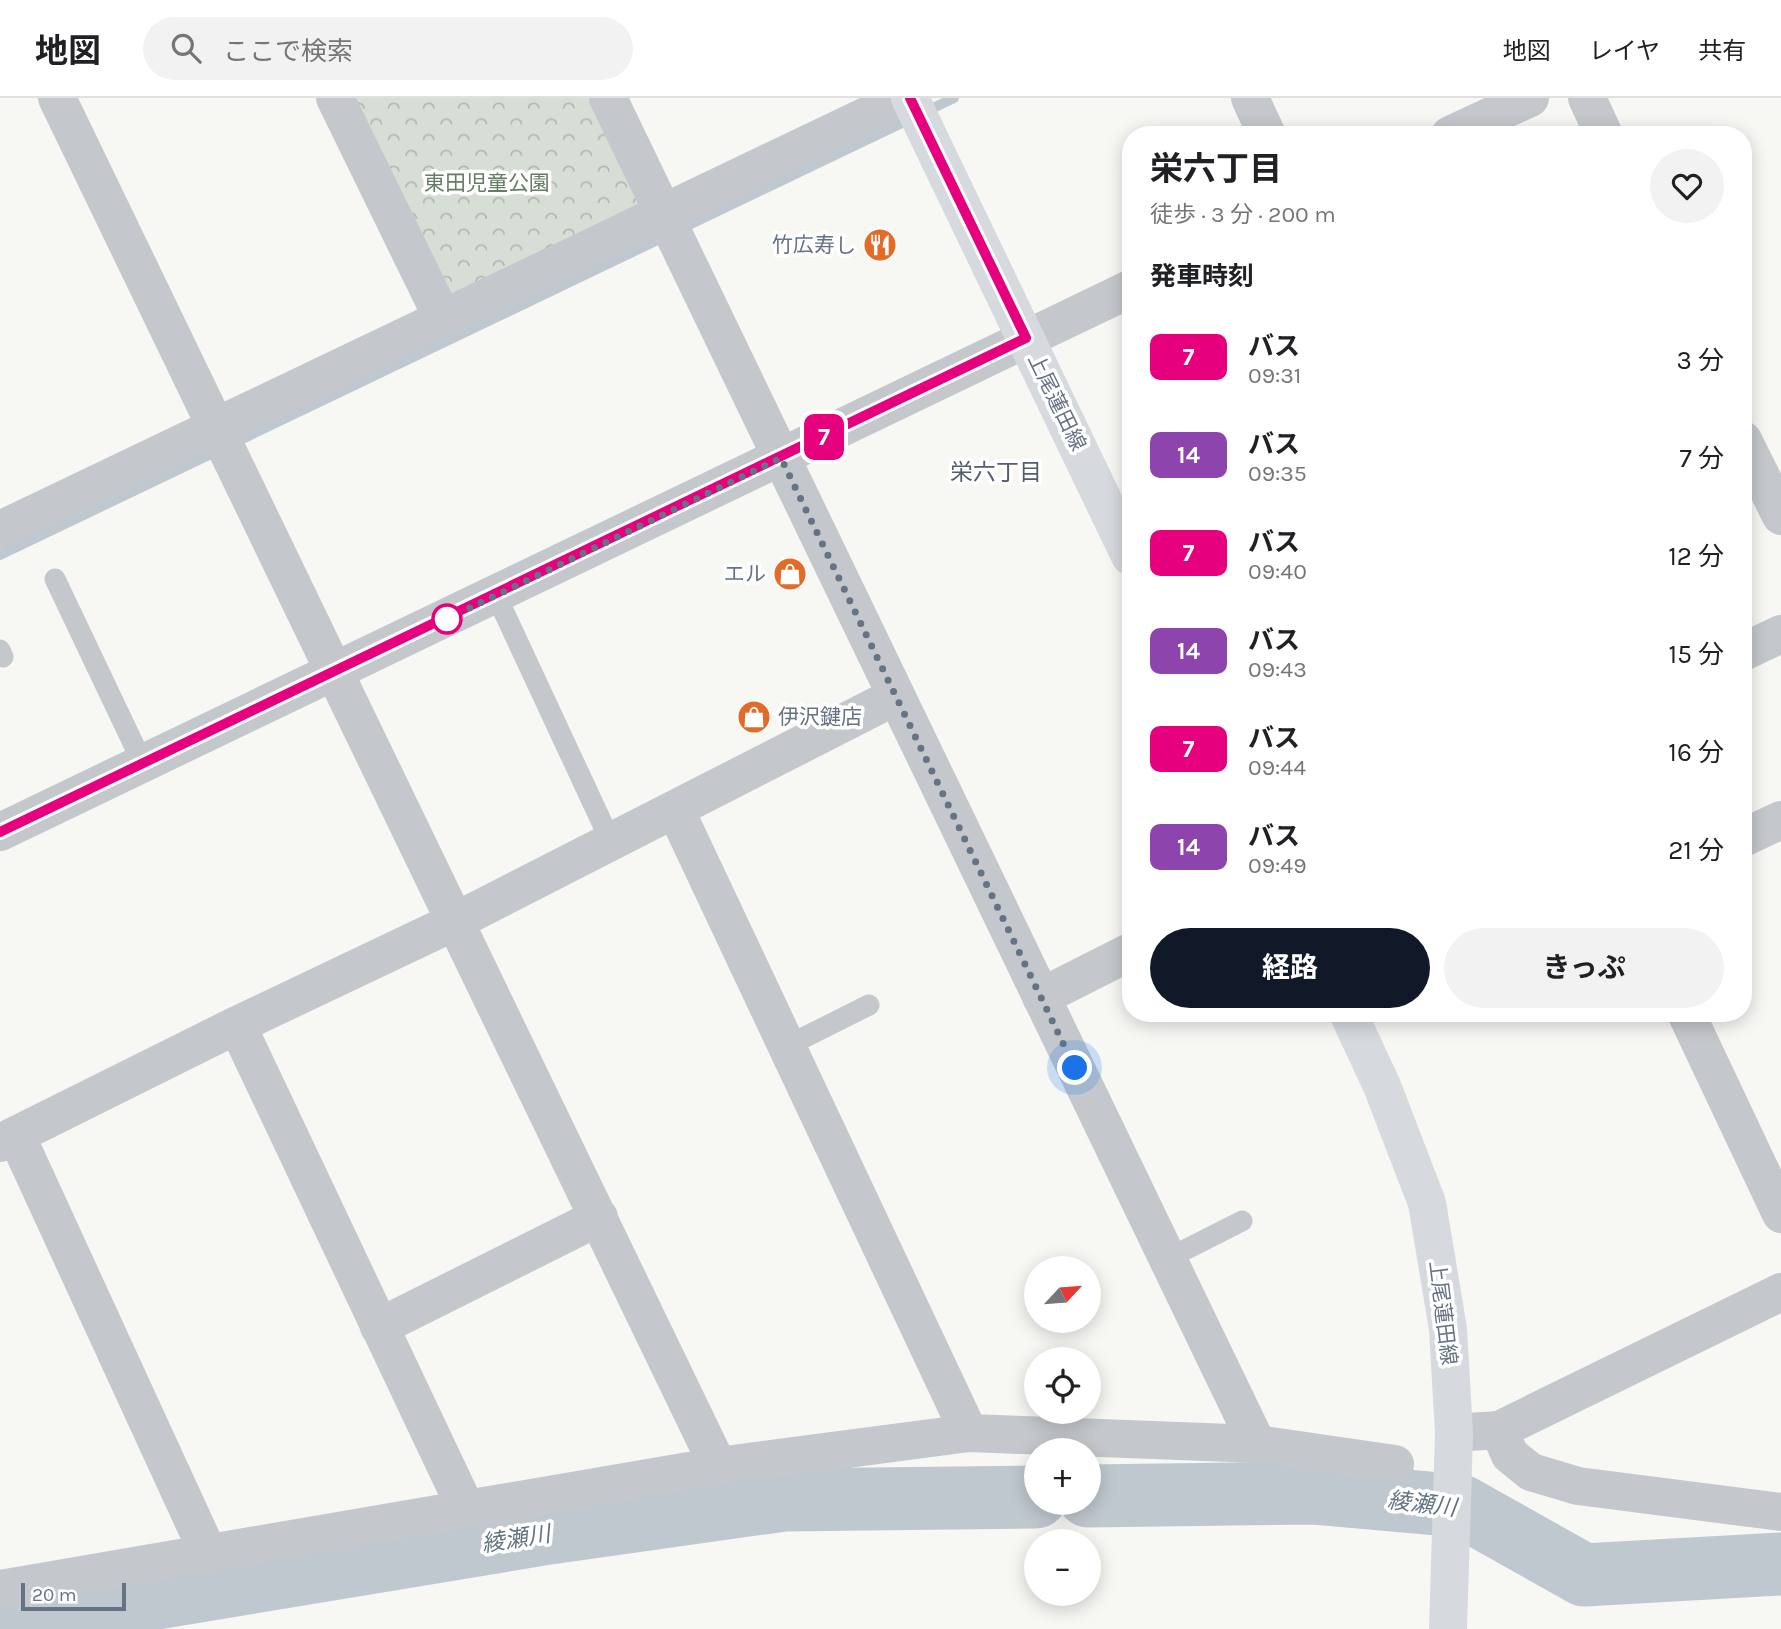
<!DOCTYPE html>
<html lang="ja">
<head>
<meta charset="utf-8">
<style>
  :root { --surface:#fff; --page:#f2f2f2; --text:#202124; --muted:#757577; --line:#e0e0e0; --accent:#111827 }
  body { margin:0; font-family:Karla,"Noto Sans JP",sans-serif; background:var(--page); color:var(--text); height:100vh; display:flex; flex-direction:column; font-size:26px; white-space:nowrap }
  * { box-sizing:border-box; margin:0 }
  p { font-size:23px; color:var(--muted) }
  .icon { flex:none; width:38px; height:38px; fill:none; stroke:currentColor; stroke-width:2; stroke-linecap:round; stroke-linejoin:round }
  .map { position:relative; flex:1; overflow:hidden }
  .drawer { position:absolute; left:1122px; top:28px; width:630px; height:896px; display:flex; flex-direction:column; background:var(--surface); border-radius:28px; box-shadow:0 4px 18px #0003 }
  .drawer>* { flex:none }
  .badge { padding:0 14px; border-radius:10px; font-size:24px; line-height:46px }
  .needle { width:46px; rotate:64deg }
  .controls { position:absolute; left:1024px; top:1158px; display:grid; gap:14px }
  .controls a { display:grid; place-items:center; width:77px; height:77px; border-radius:50%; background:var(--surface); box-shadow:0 4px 18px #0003; font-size:35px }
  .scale { position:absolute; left:21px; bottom:18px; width:105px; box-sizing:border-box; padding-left:7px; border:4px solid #667385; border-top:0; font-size:19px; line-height:24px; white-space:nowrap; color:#667385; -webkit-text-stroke:5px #fff; paint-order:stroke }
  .you { position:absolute; width:35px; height:35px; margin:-18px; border:5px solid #fff; border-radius:50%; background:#1a73e8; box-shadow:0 0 0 10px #1a73e833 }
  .map>.badge { position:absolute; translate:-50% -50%; box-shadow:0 0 0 4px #fff }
  h2 { padding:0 28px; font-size:26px; line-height:63px }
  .round { display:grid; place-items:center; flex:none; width:74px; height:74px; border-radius:37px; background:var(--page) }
  .overview { display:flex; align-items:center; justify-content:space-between; height:119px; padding:0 28px }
  h1 { font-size:33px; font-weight:700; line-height:52px }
  .primary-button { display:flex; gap:14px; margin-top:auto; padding:14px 28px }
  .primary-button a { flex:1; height:80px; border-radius:42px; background:var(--accent); color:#fff; font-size:28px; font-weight:700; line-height:80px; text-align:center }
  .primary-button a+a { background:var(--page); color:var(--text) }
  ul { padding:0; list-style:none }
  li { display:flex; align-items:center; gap:21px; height:98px; padding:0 28px }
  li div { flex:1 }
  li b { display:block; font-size:26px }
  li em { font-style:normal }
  li .badge { min-width:77px; font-weight:700; text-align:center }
  header { display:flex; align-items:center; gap:42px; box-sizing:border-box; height:98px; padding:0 35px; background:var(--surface); border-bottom:2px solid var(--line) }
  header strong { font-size:33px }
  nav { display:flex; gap:38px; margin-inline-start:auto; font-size:24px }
  .search { width:490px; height:63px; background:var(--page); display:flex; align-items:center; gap:18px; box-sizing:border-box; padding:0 24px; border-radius:38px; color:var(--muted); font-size:26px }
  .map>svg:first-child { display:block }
  .park { fill:url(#park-crowns) }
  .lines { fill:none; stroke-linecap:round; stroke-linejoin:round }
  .stream { stroke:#c0c8cf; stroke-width:10 }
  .river { stroke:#c0c8cf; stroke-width:63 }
  .service { stroke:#c4c7cb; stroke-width:21 }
  .minor { stroke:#c4c7cb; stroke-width:38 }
  .tertiary { stroke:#c4c7cb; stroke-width:38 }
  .secondary { stroke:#d6dadf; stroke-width:38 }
  .line-casing { stroke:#fff; stroke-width:16 }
  .line { stroke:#e6007e; stroke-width:10 }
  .walk { stroke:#667385; stroke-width:7; stroke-dasharray:0 12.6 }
  .stop-dot { fill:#fff; stroke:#e6007e; stroke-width:3.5 }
  .labels { text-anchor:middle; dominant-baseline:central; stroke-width:7; stroke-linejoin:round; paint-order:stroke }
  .park-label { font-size:21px; fill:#667c65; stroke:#fff }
  .poi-label { font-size:21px; fill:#667385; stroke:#fff; text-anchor:end }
  .street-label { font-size:21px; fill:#667385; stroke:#fff }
  .neighbourhood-label { font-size:23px; fill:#545d6a; stroke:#fff }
  .water-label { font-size:23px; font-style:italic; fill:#627481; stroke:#fff }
</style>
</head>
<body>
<header>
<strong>地図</strong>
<div class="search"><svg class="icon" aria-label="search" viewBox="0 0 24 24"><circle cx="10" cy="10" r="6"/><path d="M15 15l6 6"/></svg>ここで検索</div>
<nav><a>地図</a><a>レイヤ</a><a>共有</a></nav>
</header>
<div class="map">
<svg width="1781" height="1531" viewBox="0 0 1781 1531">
  <defs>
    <pattern id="park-crowns" width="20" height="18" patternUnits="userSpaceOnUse" patternTransform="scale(1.75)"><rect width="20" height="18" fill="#d7ded5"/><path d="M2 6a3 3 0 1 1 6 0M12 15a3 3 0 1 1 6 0" fill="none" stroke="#b2b8b2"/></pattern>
  </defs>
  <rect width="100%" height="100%" fill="#f7f7f4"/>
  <!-- park -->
  <path class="park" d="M 351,0 L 593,0 L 643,106 L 445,199 Z"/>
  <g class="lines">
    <!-- stream -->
    <path class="stream" d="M 0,457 L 954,0"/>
    <!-- river -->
    <path class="river" d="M 1088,1398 L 1315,1395 L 1461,1408 L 1584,1477 L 1781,1466
      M 0,1526 L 549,1435 L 784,1402 L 1036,1399"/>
    <!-- service -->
    <path class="service" d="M 55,481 L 143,666
      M 496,497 L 611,744
      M 0,552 L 3,559
      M 787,948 L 869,907
      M 1167,1161 L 1242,1123"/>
    <!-- minor -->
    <path class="minor" d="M 57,0 L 718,1368
      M 335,0 L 442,219
      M 608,0 L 1257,1346
      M 1250,0 L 1267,37
      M 1587,0 L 1604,37
      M 1743,342 L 1781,418
      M 0,432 L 904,0
      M 1743,554 L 1781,536
      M 675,711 L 969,1335
      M 1743,740 L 1781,722
      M 1041,899 L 1130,854
      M 1686,915 L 1781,1116
      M 237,927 L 467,1413
      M 16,1037 L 209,1457
      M 0,1045 L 237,927 L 456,823 L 896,598
      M 379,1229 L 599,1119
      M 1499,1332 L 1510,1357 L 1531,1374 L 1578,1388 L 1781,1414
      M 1454,1335 L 1499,1332 L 1781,1194
      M 0,1491 L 718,1368 L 969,1335 L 1257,1346 L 1395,1366"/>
    <!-- tertiary -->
    <path class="tertiary" d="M 1450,37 L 1530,0
      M 0,734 L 1130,191"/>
    <!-- secondary -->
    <path class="secondary" d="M 910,0 L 1130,458
      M 1348,915 L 1382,988 L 1427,1105 L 1448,1231 L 1454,1335 L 1448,1531"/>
  </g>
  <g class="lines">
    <defs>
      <path id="line" d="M 0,734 L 1026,240 L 910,0"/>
    </defs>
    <!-- line casing -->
    <use href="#line" class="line-casing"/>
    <!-- line -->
    <use href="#line" class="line"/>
    <!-- walk -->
    <path class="walk" d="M 447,521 L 781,360 L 1075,970"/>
  </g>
  <!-- icons -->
  <defs>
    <symbol id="restaurant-disc" viewBox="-11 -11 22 22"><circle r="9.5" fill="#e36b28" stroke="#fff"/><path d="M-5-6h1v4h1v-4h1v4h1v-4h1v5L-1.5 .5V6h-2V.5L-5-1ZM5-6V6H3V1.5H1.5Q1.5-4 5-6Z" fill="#fff"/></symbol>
    <symbol id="shop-disc" viewBox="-11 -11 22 22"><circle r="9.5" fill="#e36b28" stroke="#fff"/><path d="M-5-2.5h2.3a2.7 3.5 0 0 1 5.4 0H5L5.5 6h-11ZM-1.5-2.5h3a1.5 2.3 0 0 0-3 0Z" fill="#fff"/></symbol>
  </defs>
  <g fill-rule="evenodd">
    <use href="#restaurant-disc" x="861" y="128" width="38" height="38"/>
    <use href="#shop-disc" x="771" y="457" width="38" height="38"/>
    <use href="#shop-disc" x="735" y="600" width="38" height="38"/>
  </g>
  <!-- markers -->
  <circle class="stop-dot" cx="447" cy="521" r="14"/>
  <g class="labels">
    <!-- park labels -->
    <g class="park-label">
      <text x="487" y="85">東田児童公園</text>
    </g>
    <!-- poi labels -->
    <g class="poi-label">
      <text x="856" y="147">竹広寿し</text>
      <text x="766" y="476">エル</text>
      <text x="778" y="619" text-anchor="start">伊沢鍵店</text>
    </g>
    <!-- street labels -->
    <g class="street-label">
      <text transform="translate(1057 304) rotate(64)">上尾蓮田線</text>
      <text transform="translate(1443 1215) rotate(83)">上尾蓮田線</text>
    </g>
    <!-- neighbourhood labels -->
    <g class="neighbourhood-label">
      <text x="996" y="374">栄六丁目</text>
    </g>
    <!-- water labels -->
    <g class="water-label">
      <text transform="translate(1422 1406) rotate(7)">綾瀬川</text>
      <text transform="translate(516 1441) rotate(-9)">綾瀬川</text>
    </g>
  </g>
</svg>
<div class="controls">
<a><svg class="needle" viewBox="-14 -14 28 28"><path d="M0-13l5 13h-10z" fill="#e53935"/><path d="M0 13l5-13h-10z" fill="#757577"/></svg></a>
<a><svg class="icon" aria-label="locate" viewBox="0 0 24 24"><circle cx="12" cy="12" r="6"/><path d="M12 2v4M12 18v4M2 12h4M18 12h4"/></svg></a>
<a>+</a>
<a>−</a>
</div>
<div class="scale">20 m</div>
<div class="you" style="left:1075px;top:970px"></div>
<b class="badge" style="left:824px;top:339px;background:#e6007e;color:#fff">7</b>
<section class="drawer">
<div class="overview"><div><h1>栄六丁目</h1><p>徒歩 · 3 分 · 200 m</p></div><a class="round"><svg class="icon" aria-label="heart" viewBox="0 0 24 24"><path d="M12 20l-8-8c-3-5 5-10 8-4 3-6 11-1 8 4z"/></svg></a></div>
<h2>発車時刻</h2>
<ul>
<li><span class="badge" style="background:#e6007e;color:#fff">7</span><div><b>バス</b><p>09:31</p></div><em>3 分</em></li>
<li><span class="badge" style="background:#8e44ad;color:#fff">14</span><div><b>バス</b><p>09:35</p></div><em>7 分</em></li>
<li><span class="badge" style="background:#e6007e;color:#fff">7</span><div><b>バス</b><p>09:40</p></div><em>12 分</em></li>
<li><span class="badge" style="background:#8e44ad;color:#fff">14</span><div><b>バス</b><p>09:43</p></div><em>15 分</em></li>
<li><span class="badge" style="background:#e6007e;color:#fff">7</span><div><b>バス</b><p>09:44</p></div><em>16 分</em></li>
<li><span class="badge" style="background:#8e44ad;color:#fff">14</span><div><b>バス</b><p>09:49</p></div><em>21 分</em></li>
</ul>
<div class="primary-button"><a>経路</a><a>きっぷ</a></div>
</section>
</div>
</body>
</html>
